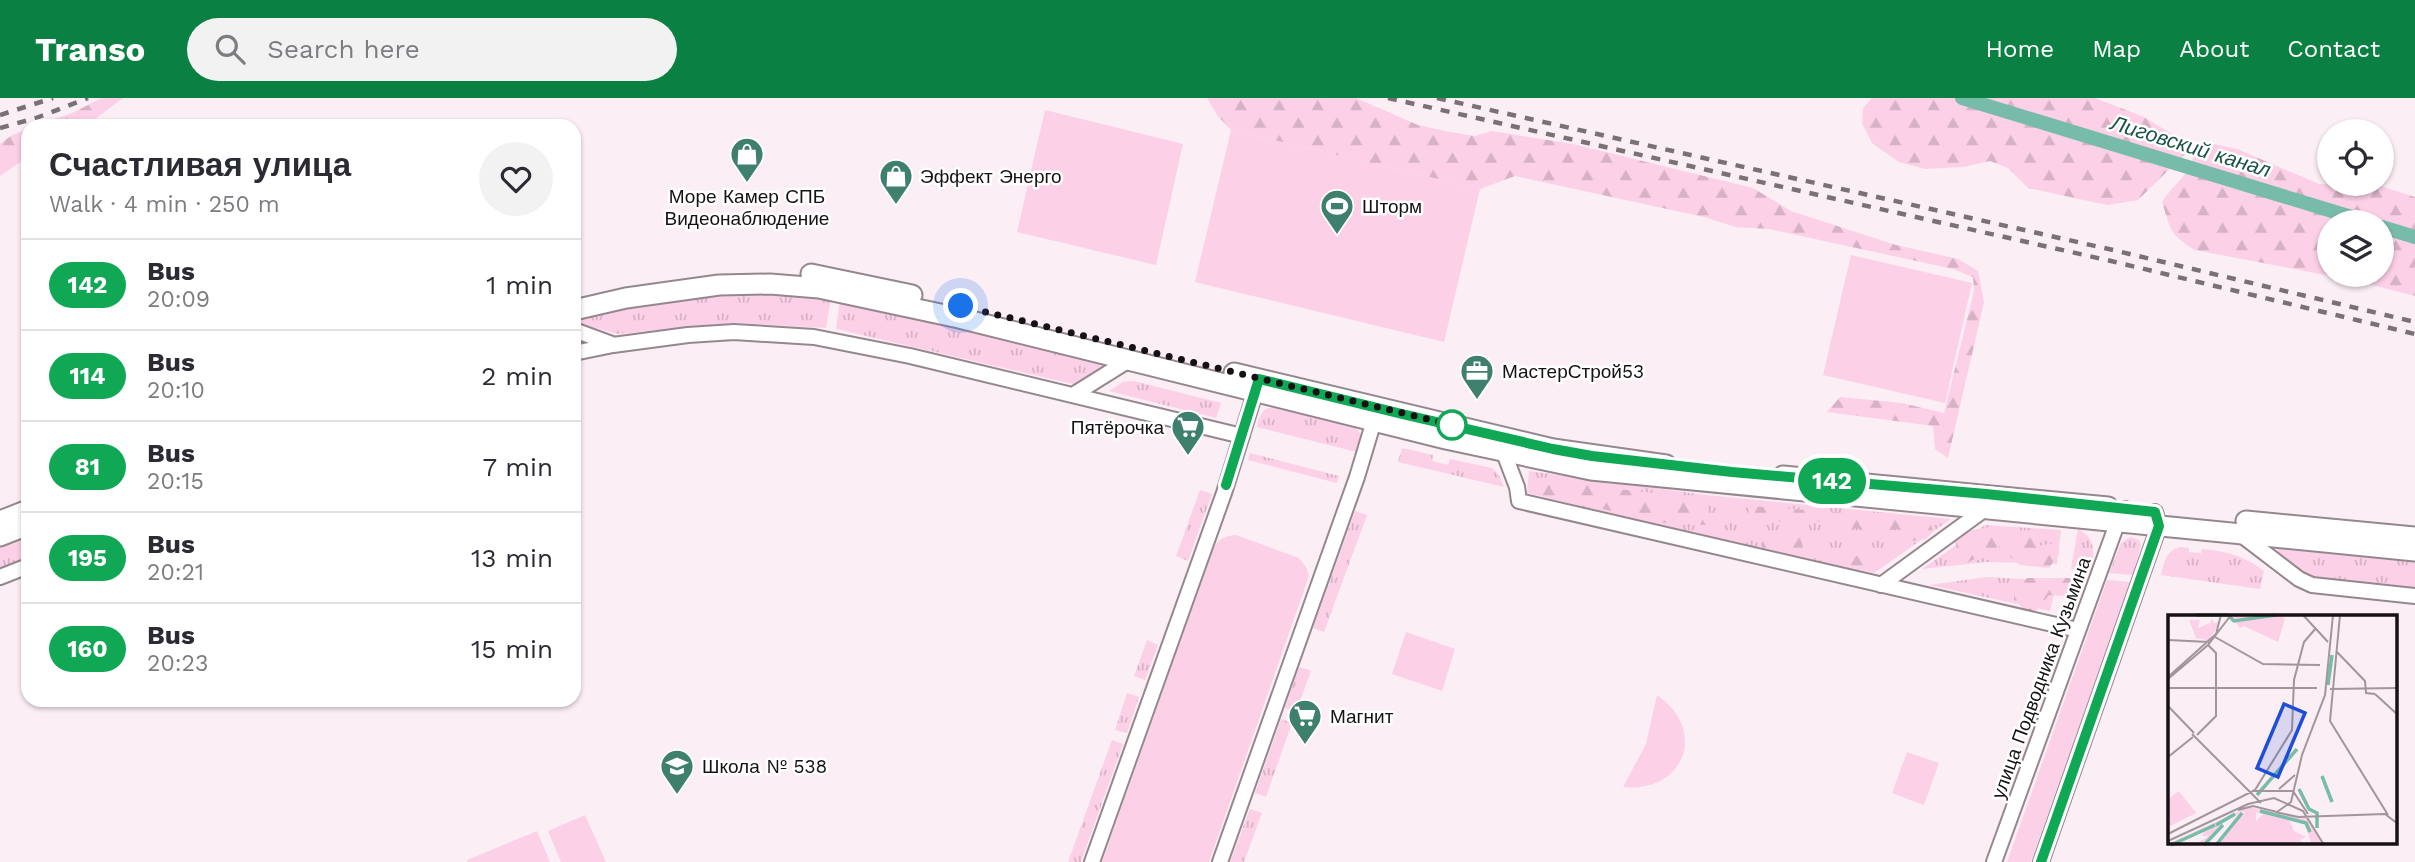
<!DOCTYPE html>
<html lang="en">
<head>
<meta charset="utf-8">
<style>
  :root { --surface:#fff; --page:#f2f2f3; --text:#2b2b33; --muted:#7c7c81; --line:#e1e1e2; --accent:#0b8043 }
  body { margin:0; font-family:"Work Sans",sans-serif; background:var(--page); color:var(--text); height:100vh; display:flex; flex-direction:column; font-size:26px; white-space:nowrap }
  * { box-sizing:border-box; margin:0 }
  p { font-size:23px; color:var(--muted) }
  .icon { flex:none; width:38px; height:38px; fill:none; stroke:currentColor; stroke-width:2; stroke-linecap:round; stroke-linejoin:round }
  .map { position:relative; flex:1; overflow:hidden }
  .details { position:absolute; left:21px; top:21px; width:560px; height:588px; display:flex; flex-direction:column; background:var(--surface); border-radius:21px; box-shadow:0 2px 5px #0004 }
  .details>* { flex:none }
  .badge { padding:0 14px; border-radius:23px; font-size:24px; line-height:46px }
  .buttons { position:absolute; left:2317px; top:21px; display:grid; gap:14px }
  .buttons a { display:grid; place-items:center; width:77px; height:77px; border-radius:50%; background:var(--surface); box-shadow:0 2px 5px #0004; font-size:35px }
  .you { position:absolute; width:35px; height:35px; margin:-18px; border:5px solid #fff; border-radius:50%; background:#1a73e8; box-shadow:0 0 0 10px #1a73e833 }
  .map>.badge { position:absolute; translate:-50% -50%; box-shadow:0 0 0 4px #fff }
  .round { display:grid; place-items:center; flex:none; width:74px; height:74px; border-radius:37px; background:var(--page) }
  .headline { display:flex; align-items:center; justify-content:space-between; height:119px; padding:0 28px }
  h1 { font-size:33px; font-weight:600; line-height:52px }
  ul { padding:0; list-style:none }
  li { display:flex; align-items:center; gap:21px; height:91px; padding:0 28px; border-top:2px solid var(--line) }
  li div { flex:1 }
  li b { display:block; font-size:26px }
  li em { font-style:normal }
  li .badge { min-width:77px; font-weight:700; text-align:center }
  header { display:flex; align-items:center; gap:42px; box-sizing:border-box; height:98px; padding:0 35px; background:var(--accent); color:#fff }
  header strong { font-size:33px }
  nav { display:flex; gap:38px; margin-inline-start:auto; font-size:24px }
  .search { width:490px; height:63px; background:var(--page); display:flex; align-items:center; gap:18px; box-sizing:border-box; padding:0 24px; border-radius:38px; color:var(--muted); font-size:26px }
  .map>svg:first-child { display:block }
  .grass { fill:url(#grass-tufts) }
  .forest { fill:url(#forest-firs); fill-rule:evenodd }
  .green { fill:#fcd0e7 }
  .lines { fill:none; stroke-linecap:round; stroke-linejoin:round }
  .canal { stroke:#77bca8; stroke-width:14 }
  .minor-casing { stroke:#94888e; stroke-width:18 }
  .major-casing { stroke:#94888e; stroke-width:23 }
  .minor { stroke:#fff; stroke-width:14 }
  .major { stroke:#fff; stroke-width:19 }
  .rail { stroke:#7a7176; stroke-width:4.5; stroke-dasharray:9 9; stroke-linecap:butt }
  .line-casing { stroke:#fff; stroke-width:16 }
  .line { stroke:#10a855; stroke-width:10 }
  .walk { stroke:#161114; stroke-width:7; stroke-dasharray:0 12.6 }
  .stop-dot { fill:#fff; stroke:#10a855; stroke-width:3.5 }
  .labels { text-anchor:middle; dominant-baseline:central; stroke-width:5; stroke-linejoin:round; paint-order:stroke }
  .poi-label { font-size:19px; fill:#161114; stroke:#fff; text-anchor:start }
  .street-label { font-size:19px; fill:#161114; stroke:#fff }
  .water-label { font-size:21px; font-style:italic; fill:#1b5445; stroke:#fff }
  .inset-river { fill:none; stroke:#77bca8; stroke-width:3.5 }
  .inset-road { fill:none; stroke:#a0969b; stroke-width:2 }
  .view { fill:#1d4ed8; fill-opacity:0.15; stroke:#1d4ed8; stroke-width:3.5 }
  .inset-edge { fill:none; stroke:#161114; stroke-width:3.5 }
</style>
</head>
<body>
<header>
<strong>Transo</strong>
<div class="search"><svg class="icon" aria-label="search" viewBox="0 0 24 24"><circle cx="10" cy="10" r="6"/><path d="M15 15l6 6"/></svg>Search here</div>
<nav><a>Home</a><a>Map</a><a>About</a><a>Contact</a></nav>
</header>
<div class="map">
<svg width="2415" height="764" viewBox="0 0 2415 764">
  <defs>
    <pattern id="grass-tufts" width="24" height="20" patternUnits="userSpaceOnUse" patternTransform="scale(1.75)"><rect width="24" height="20" fill="#fcd0e7"/><path d="M3 7l-1-3M5 7V3M7 7l1-3M15 17l-1-3M17 17v-4M19 17l1-3" fill="none" stroke="#d7b2c5"/></pattern>
    <pattern id="forest-firs" width="22" height="20" patternUnits="userSpaceOnUse" patternTransform="scale(1.75)"><rect width="22" height="20" fill="#fcd0e7"/><path d="M5 1l3.5 6h-7zM16 11l3.5 6h-7z" fill="#d7b2c5"/></pattern>
  </defs>
  <rect width="100%" height="100%" fill="#fceef5"/>
  <!-- grass -->
  <path class="grass" d="M 747,194 L 797,195 L 831,201 L 826,230 L 735,225 L 618,236 L 574,224 L 574,222 C 631,208 688,198 747,194 Z
    M 840,202 L 1099,263 L 1105,267 L 1104,270 L 1077,287 L 836,231 Z
    M 1134,283 L 1221,305 L 1216,320 L 1109,293 L 1123,284 Z
    M 1274,309 L 1355,330 C 1365,336 1359,345 1357,354 L 1257,329 C 1260,318 1261,310 1274,309 Z
    M 1402,350 L 1433,357 L 1432,363 L 1448,367 L 1450,361 L 1492,370 L 1499,377 L 1504,389 L 1398,364 Z
    M 1250,355 L 1339,378 L 1337,385 L 1248,362 Z
    M 1529,373 L 1706,397 L 1951,421 L 1874,475 L 1760,452 L 1527,395 Z
    M 1200,392 L 1212,396 L 1188,463 L 1176,458 Z
    M 1355,413 L 1367,417 L 1324,534 L 1313,530 Z
    M 1985,427 L 2061,432 L 2057,466 L 1986,464 L 1922,471 Z
    M 2078,431 C 2096,440 2095,455 2091,473 L 2071,471 Z
    M 28,436 L 28,459 L 0,470 L 0,448 Z
    M 2130,439 L 2139,442 L 2141,447 L 2133,477 L 2109,475 L 2121,445 Z
    M 2181,449 L 2189,450 L 2189,454 L 2201,455 L 2202,451 C 2227,453 2244,458 2264,473 L 2260,491 L 2161,477 C 2164,464 2166,452 2181,449 Z
    M 2283,449 L 2415,463 L 2415,492 L 2311,480 L 2302,476 L 2277,456 L 2278,450 Z
    M 1987,479 L 2057,483 L 2050,513 L 1929,487 Z
    M 1147,542 L 1158,547 L 1145,582 L 1134,578 Z
    M 1299,569 L 1311,573 L 1296,614 L 1285,610 Z
    M 1127,595 L 1139,599 L 1127,635 L 1115,632 Z
    M 1281,621 L 1292,625 L 1266,699 L 1255,695 Z
    M 1112,642 L 1123,646 L 1081,764 L 1068,764 Z
    M 1250,711 L 1262,715 L 1244,764 L 1230,764 Z"/>
  <!-- forest -->
  <path class="forest" d="M 102,0 L 123,0 L 86,28 L 34,28 L 72,15 Z
    M 1207,0 L 1356,0 L 1418,27 L 1450,34 L 1475,38 L 1492,33 L 1573,46 L 1753,90 L 1791,113 L 1896,147 L 1958,161 L 1978,173 L 1984,204 L 1948,360 L 1935,351 L 1933,328 L 1827,314 L 1840,299 L 1902,305 L 1944,315 L 1974,193 L 1973,179 L 1953,171 L 1769,131 L 1736,129 L 1704,119 L 1515,78 L 1480,91 L 1231,32 L 1217,17 Z
    M 1872,0 L 2095,0 L 2144,19 L 2175,38 L 2186,55 L 2138,102 L 2107,107 L 2028,90 L 2008,70 L 1990,63 L 1963,69 L 1925,71 L 1899,64 L 1872,45 L 1862,25 L 1863,10 Z
    M 28,31 L 28,59 L 0,78 L 0,46 L 12,37 Z
    M 2205,44 L 2237,51 L 2319,86 L 2377,87 L 2415,99 L 2415,198 L 2357,183 L 2195,152 C 2169,136 2171,132 2162,104 C 2169,92 2180,84 2187,73 C 2193,62 2195,52 2205,44 ZM 2329,124 L 2382,124 L 2382,177 L 2329,177 Z
    M 1535,381 L 1652,395 L 1673,401 L 1698,400 L 1707,412 L 1708,427 L 1665,425 L 1545,398 L 1530,391 L 1528,384 Z
    M 1751,408 L 1884,418 L 1931,427 L 1933,434 L 1926,441 L 1912,443 L 1900,431 L 1880,433 L 1829,428 L 1813,421 L 1757,425 L 1746,419 Z
    M 1994,428 L 2008,435 L 2027,435 L 2039,448 L 2059,444 L 2059,456 L 2049,470 L 2020,467 L 1999,448 L 1967,465 L 1958,456 L 1955,442 L 1970,433 Z
    M 1768,436 L 1784,436 L 1801,440 L 1804,456 L 1794,466 L 1764,457 L 1761,446 Z
    M 1835,453 L 1843,459 L 1857,458 L 1869,462 L 1861,472 L 1836,475 L 1821,462 L 1826,455 Z
    M 2027,480 L 2070,480 L 2074,491 L 2065,498 L 2049,497 L 2035,514 L 2024,511 L 2014,503 L 2014,491 Z"/>
  <!-- green -->
  <path class="green" d="M 1045,12 L 1183,46 L 1156,167 L 1017,134 Z
    M 1231,32 L 1480,91 L 1444,244 L 1195,184 Z
    M 1851,157 L 1972,185 L 1945,305 L 1823,277 Z
    M 1236,437 L 1299,460 L 1306,469 L 1309,478 L 1209,764 L 1102,764 L 1214,449 C 1220,440 1226,438 1236,437 Z
    M 2107,482 L 2130,484 L 2031,764 L 2007,764 Z
    M 1406,534 L 1455,551 L 1442,593 L 1392,576 Z
    M 1657,597 C 1708,632 1685,695 1623,689 L 1646,646 Z
    M 1907,654 L 1939,665 L 1924,707 L 1892,695 Z
    M 585,717 L 606,764 L 561,764 L 548,733 Z
    M 537,733 L 550,764 L 467,764 L 467,762 Z"/>
  <g class="lines">
    <!-- canal -->
    <path class="canal" d="M 1962,0 L 2368,124
      M 2382,129 L 2415,139"/>
    <defs>
      <path id="minor" d="M 574,232 L 612,246
        M 574,255 L 613,247 L 688,237 L 734,234 L 814,239 L 910,258 L 1242,338
        M 1073,297 L 1129,262
        M 1504,355 L 1517,389 L 1519,403 L 2078,532
        M 2240,436 L 2299,481 L 2312,487 L 2415,498
        M 0,479 L 28,468
        M 1881,487 L 1985,411
        M 1092,764 L 1224,395 L 1258,285
        M 1220,764 L 1357,379 L 1376,316
        M 1994,764 L 2118,423 L 2125,411
        M 2041,764 L 2159,428 L 2155,414"/>
      <path id="major" d="M 811,176 L 912,197
        M 574,212 L 626,200 L 719,187 L 770,186 L 819,190 L 959,220 L 1446,341 L 1591,372 L 2415,453
        M 1234,275 L 1553,351 L 1666,367
        M 1783,378 L 2108,409
        M 0,423 L 28,412
        M 2246,423 L 2415,439
        M 0,438 L 28,427"/>
    </defs>
    <!-- minor casing -->
    <use href="#minor" class="minor-casing"/>
    <!-- major casing -->
    <use href="#major" class="major-casing"/>
    <!-- minor -->
    <use href="#minor" class="minor"/>
    <!-- major -->
    <use href="#major" class="major"/>
    <!-- rail -->
    <path class="rail" d="M 1388,0 L 2111,163 L 2415,236
      M 1437,0 L 2113,152 L 2415,224
      M 0,17 L 53,0
      M 0,30 L 36,20 L 88,0"/>
  </g>
  <g class="lines">
    <defs>
      <path id="line" d="M 1226,387 L 1259,281 L 1402,316 L 1553,351 L 1592,358 L 1732,374 L 1986,396 L 2155,414 L 2159,428 L 2041,764"/>
    </defs>
    <!-- line casing -->
    <use href="#line" class="line-casing"/>
    <!-- line -->
    <use href="#line" class="line"/>
    <!-- walk -->
    <path class="walk" d="M 961,208 L 1452,327"/>
  </g>
  <!-- icons -->
  <defs>
    <symbol id="shop-pin" viewBox="-11 -11 22 30"><path d="M0 17L-7.5 6A9.5 9.5 0 1 1 7.5 6Z" fill="#3f7f6d" stroke="#fff"/><path d="M-5-2.5h2.3a2.7 3.5 0 0 1 5.4 0H5L5.5 6h-11ZM-1.5-2.5h3a1.5 2.3 0 0 0-3 0Z" fill="#fff"/></symbol>
    <symbol id="stadium-pin" viewBox="-11 -11 22 30"><path d="M0 17L-7.5 6A9.5 9.5 0 1 1 7.5 6Z" fill="#3f7f6d" stroke="#fff"/><path d="M0-5a6.5 5 0 1 0 0 10a6.5 5 0 1 0 0-10ZM-3.5-1.8h7v3.6h-7Z" fill="#fff"/></symbol>
    <symbol id="office-pin" viewBox="-11 -11 22 30"><path d="M0 17L-7.5 6A9.5 9.5 0 1 1 7.5 6Z" fill="#3f7f6d" stroke="#fff"/><path d="M-6-3h4V-5.5h4V-3h4V5H-6ZM-1-4.5V-3h2v-1.5ZM-6 0V1H6V0Z" fill="#fff"/></symbol>
    <symbol id="supermarket-pin" viewBox="-11 -11 22 30"><path d="M0 17L-7.5 6A9.5 9.5 0 1 1 7.5 6Z" fill="#3f7f6d" stroke="#fff"/><path d="M-6-5.5h2.5l.6 2H6L4.5 2H-2.5L-4.4-4H-6ZM-1.5 3.2a1.3 1.3 0 1 0 .1 0ZM3 3.2a1.3 1.3 0 1 0 .1 0Z" fill="#fff"/></symbol>
    <symbol id="school-pin" viewBox="-11 -11 22 30"><path d="M0 17L-7.5 6A9.5 9.5 0 1 1 7.5 6Z" fill="#3f7f6d" stroke="#fff"/><path d="M0-5L7-2L0 1L-7-2ZM-4 1L0 2.5L4 1V4Q0 6-4 4Z" fill="#fff"/></symbol>
  </defs>
  <g fill-rule="evenodd">
    <use href="#shop-pin" x="728" y="37" width="38" height="52"/>
    <use href="#shop-pin" x="877" y="59" width="38" height="52"/>
    <use href="#stadium-pin" x="1318" y="89" width="38" height="52"/>
    <use href="#office-pin" x="1458" y="254" width="38" height="52"/>
    <use href="#supermarket-pin" x="1169" y="310" width="38" height="52"/>
    <use href="#supermarket-pin" x="1286" y="599" width="38" height="52"/>
    <use href="#school-pin" x="658" y="649" width="38" height="52"/>
  </g>
  <!-- markers -->
  <circle class="stop-dot" cx="1452" cy="327" r="14"/>
  <g class="labels">
    <!-- poi labels -->
    <g class="poi-label">
      <text x="920" y="78">Эффект Энерго</text>
      <text x="747" y="98" text-anchor="middle">Море Камер СПБ<tspan x="747" dy="22">Видеонаблюдение</tspan></text>
      <text x="1362" y="108">Шторм</text>
      <text x="1502" y="273">МастерСтрой53</text>
      <text x="1164" y="329" text-anchor="end">Пятёрочка</text>
      <text x="1330" y="618">Магнит</text>
      <text x="702" y="668">Школа № 538</text>
    </g>
    <!-- street labels -->
    <g class="street-label">
      <text transform="translate(2041 580) rotate(-70)">улица Подводника Кузьмина</text>
    </g>
    <!-- water labels -->
    <g class="water-label">
      <text transform="translate(2191 48) rotate(17)">Лиговский канал</text>
    </g>
  </g>
  <!-- overview -->
  <g transform="translate(2168 517)">
    <rect width="229" height="229" fill="#fceef5"/>
    <path d="M 43,3 L 46,8 L 52,7 L 39,28 L 36,24 L 21,23 L 28,23 L 21,5 L 32,5 L 30,13 L 42,8 L 42,16 ZM 80,192 L 138,202 L 154,229 L 143,228 L 137,209 L 79,195 L 54,208 L 35,229 L 31,227 L 41,221 L 34,221 L 36,217 L 0,229 Z" fill="#fcd0e7"/>
    <path d="M 67,0 L 112,0 L 117,4 L 110,27 L 76,11 L 72,13 L 65,4 Z" fill="#fcd0e7"/>
    <path d="M 11,176 L 28,198 L 0,212 L 0,184 ZM 78,195 L 88,197 L 88,206 L 96,198 L 121,205 L 126,216 L 138,222 L 132,225 L 134,229 L 48,230 Z" fill="#fcd0e7"/>
    <path class="inset-river" d="M 28,0 L 60,0 L 66,6 L 108,0M 160,70 L 164,40M 154,161 L 164,187M 131,174 L 141,194 L 149,198 L 149,213M 89,180 L 129,134M 92,196 L 138,208 L 142,217M 48,210 L 67,199M 3,230 L 47,210M 36,230 L 55,210M 48,230 L 74,198"/>
    <path class="inset-road" d="M 135,0 L 160,27M 172,0 L 162,106 L 220,200M 47,22 L 95,49 L 152,50M 0,25 L 41,27M 168,36 L 197,66 L 198,78 L 207,79M 0,62 L 48,19 L 53,0M 0,64 L 40,30 L 63,0M 0,73 L 149,73M 162,74 L 230,73M 207,79 L 230,100M 0,91 L 26,118M 24,119 L 93,188M 29,120 L 48,101 L 48,38 L 40,30M 0,142 L 25,122M 111,174 L 127,160M 84,176 L 125,176 L 140,199M 70,195 L 85,191 L 109,197 L 123,187 L 134,140 L 157,80 L 165,0M 107,197 L 130,202 L 217,199 L 230,209M 0,219 L 87,175 L 124,115 L 126,65 L 136,27 L 148,13M 0,226 L 80,189 L 106,183 L 135,196 L 156,230"/>
    <path class="view" d="M 116,89 L 137,98 L 110,162 L 89,153 Z"/>
    <rect width="229" height="229" class="inset-edge"/>
  </g>
</svg>
<div class="buttons">
<a><svg class="icon" aria-label="locate" viewBox="0 0 24 24"><circle cx="12" cy="12" r="6"/><path d="M12 2v4M12 18v4M2 12h4M18 12h4"/></svg></a>
<a><svg class="icon" aria-label="layers" viewBox="0 0 24 24"><path d="M12 4l9 5-9 5-9-5zM3 14l9 5 9-5"/></svg></a>
</div>
<div class="you" style="left:961px;top:208px"></div>
<b class="badge" style="left:1832px;top:383px;background:#10a855;color:#fff">142</b>
<section class="details">
<div class="headline"><div><h1>Счастливая улица</h1><p>Walk · 4 min · 250 m</p></div><a class="round"><svg class="icon" aria-label="heart" viewBox="0 0 24 24"><path d="M12 20l-8-8c-3-5 5-10 8-4 3-6 11-1 8 4z"/></svg></a></div>
<ul>
<li><span class="badge" style="background:#10a855;color:#fff">142</span><div><b>Bus</b><p>20:09</p></div><em>1 min</em></li>
<li><span class="badge" style="background:#10a855;color:#fff">114</span><div><b>Bus</b><p>20:10</p></div><em>2 min</em></li>
<li><span class="badge" style="background:#10a855;color:#fff">81</span><div><b>Bus</b><p>20:15</p></div><em>7 min</em></li>
<li><span class="badge" style="background:#10a855;color:#fff">195</span><div><b>Bus</b><p>20:21</p></div><em>13 min</em></li>
<li><span class="badge" style="background:#10a855;color:#fff">160</span><div><b>Bus</b><p>20:23</p></div><em>15 min</em></li>
</ul>
</section>
</div>
</body>
</html>
